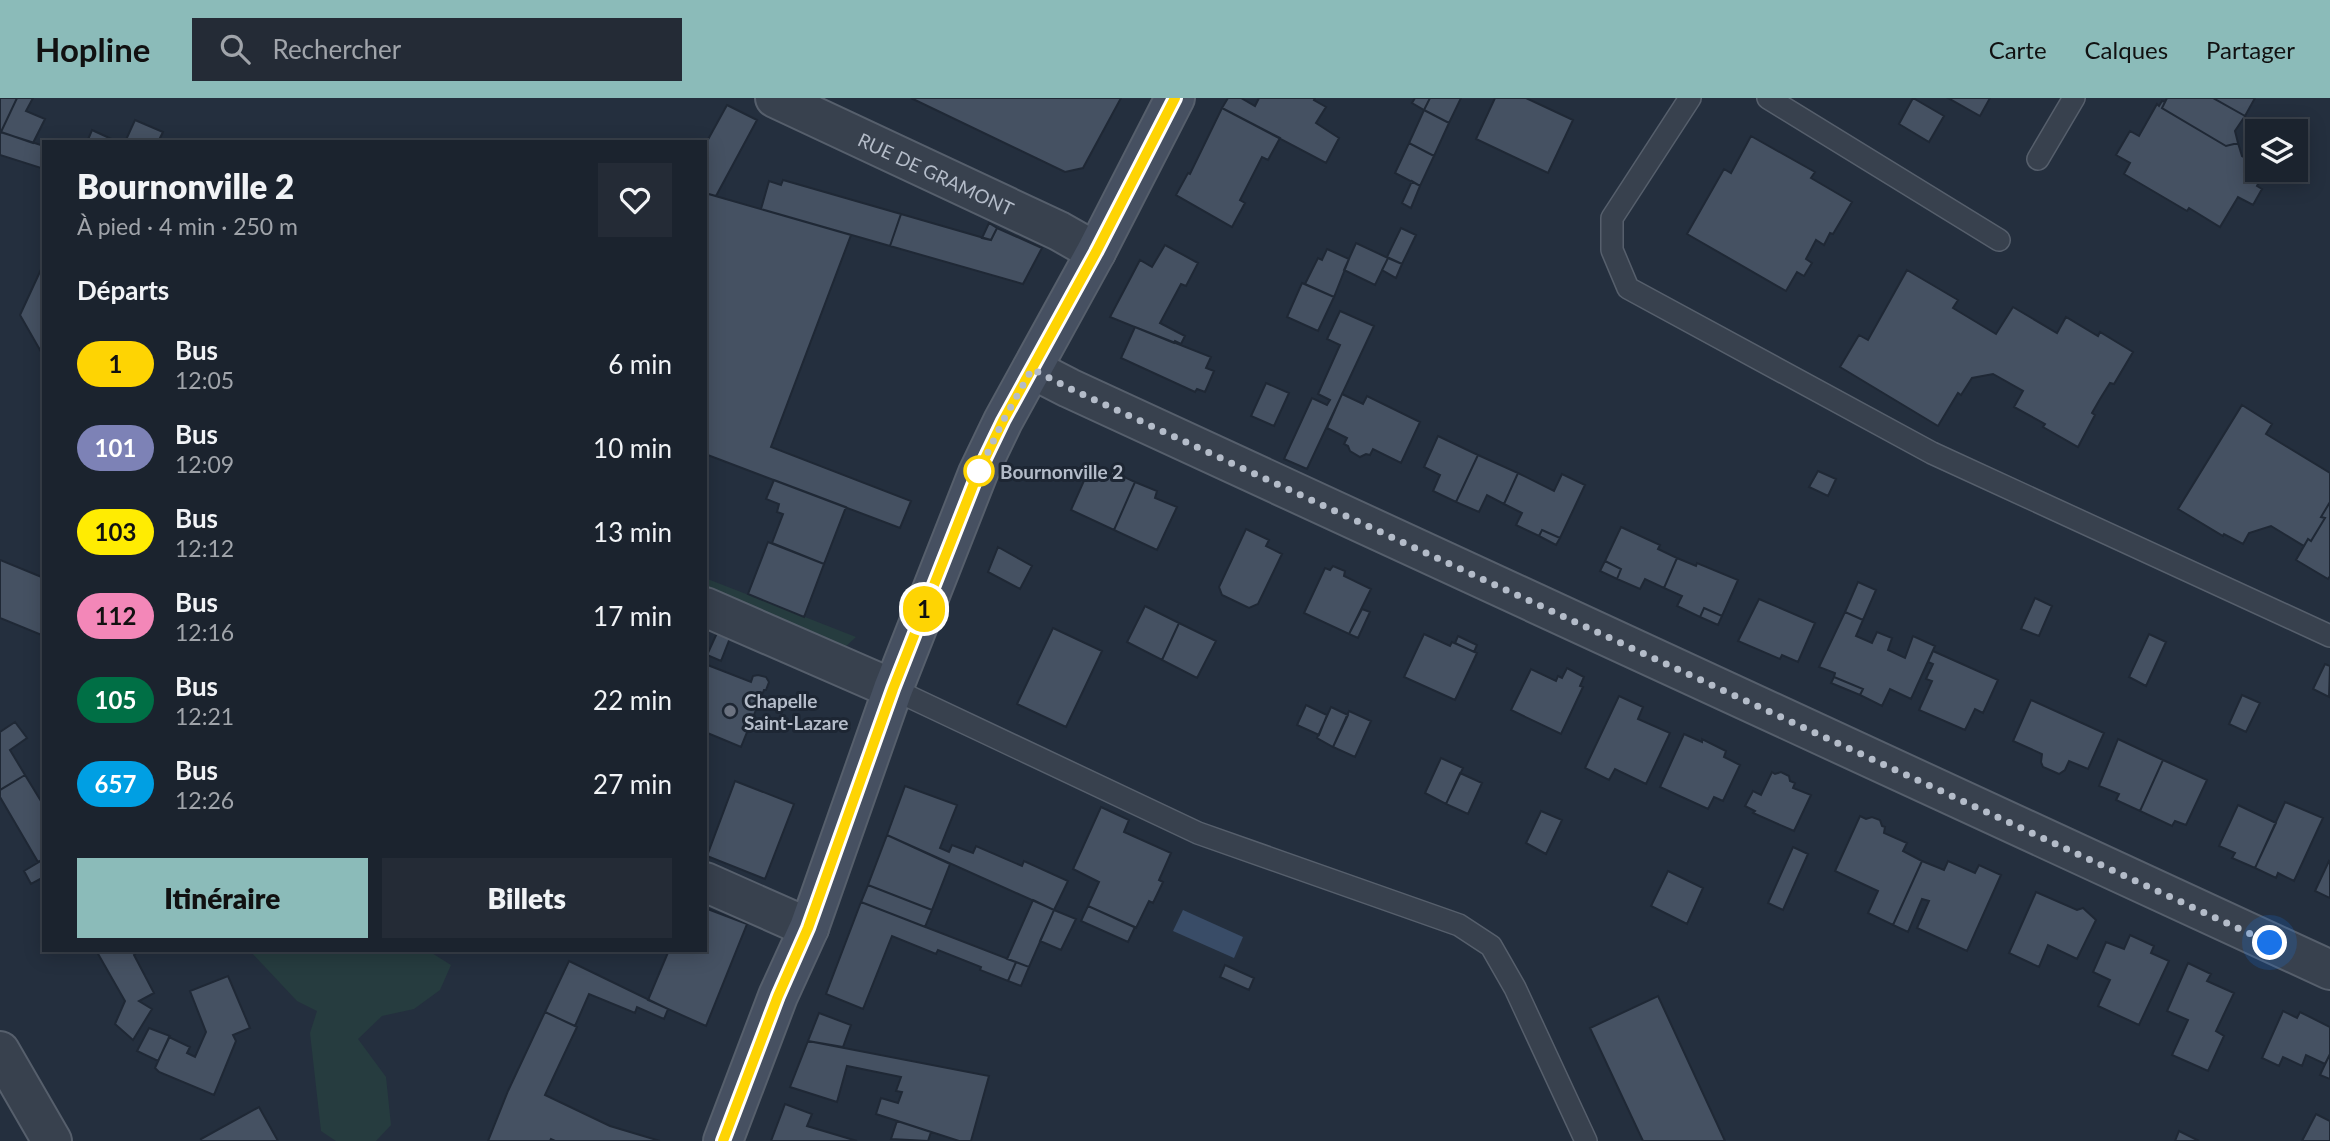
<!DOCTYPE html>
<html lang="fr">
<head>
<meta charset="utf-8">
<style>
  :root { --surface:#1b232e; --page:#242b36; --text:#f1f3f6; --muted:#a0a4aa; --line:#39404a; --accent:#8bbbb9 }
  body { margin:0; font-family:Lato,sans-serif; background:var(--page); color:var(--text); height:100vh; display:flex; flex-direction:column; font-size:26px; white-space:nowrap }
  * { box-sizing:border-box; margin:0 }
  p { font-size:23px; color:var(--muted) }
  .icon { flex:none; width:38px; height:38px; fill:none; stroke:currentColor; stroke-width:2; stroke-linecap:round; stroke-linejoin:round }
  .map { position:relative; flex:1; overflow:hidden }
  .sheet { position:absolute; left:42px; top:42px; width:665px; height:812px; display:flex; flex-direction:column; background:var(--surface); border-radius:0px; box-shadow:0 4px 18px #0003,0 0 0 2px var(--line) }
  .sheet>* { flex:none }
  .badge { padding:0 14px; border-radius:23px; font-size:24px; line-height:46px }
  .controls { position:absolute; left:2245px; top:21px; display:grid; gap:14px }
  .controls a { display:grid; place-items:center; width:63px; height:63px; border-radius:0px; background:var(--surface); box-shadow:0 4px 18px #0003,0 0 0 2px var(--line); font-size:35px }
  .you { position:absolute; width:35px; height:35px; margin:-18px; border:5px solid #fff; border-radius:50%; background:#1a73e8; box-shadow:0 0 0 10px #1a73e833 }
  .map>.badge { position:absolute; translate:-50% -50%; box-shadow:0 0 0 4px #fff }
  h2 { padding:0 35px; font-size:26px; line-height:63px }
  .round { display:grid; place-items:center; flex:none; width:74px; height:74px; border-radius:0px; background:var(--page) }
  .head { display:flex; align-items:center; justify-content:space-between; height:119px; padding:0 35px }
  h1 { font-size:33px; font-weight:800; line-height:52px }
  .action { display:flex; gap:14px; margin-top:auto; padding:14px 35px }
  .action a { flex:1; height:80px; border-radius:0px; background:var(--accent); color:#111; font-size:28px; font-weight:800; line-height:80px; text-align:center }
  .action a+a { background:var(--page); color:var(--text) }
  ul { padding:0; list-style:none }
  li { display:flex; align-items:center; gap:21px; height:84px; padding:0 35px }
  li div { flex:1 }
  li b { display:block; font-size:26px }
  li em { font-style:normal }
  li .badge { min-width:77px; font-weight:700; text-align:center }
  header { display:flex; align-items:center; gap:42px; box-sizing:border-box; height:98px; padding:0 35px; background:var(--accent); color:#111 }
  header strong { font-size:33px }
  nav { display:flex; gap:38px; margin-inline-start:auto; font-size:24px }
  .search { width:490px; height:63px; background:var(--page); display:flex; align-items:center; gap:18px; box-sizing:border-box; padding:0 24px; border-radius:0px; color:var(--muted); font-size:26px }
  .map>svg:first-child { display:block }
  .green { fill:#263c3f }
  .water { fill:#394c67 }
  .building { fill:#455162; stroke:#1f2835; stroke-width:2 }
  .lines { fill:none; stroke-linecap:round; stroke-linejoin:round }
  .service-casing { stroke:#565f6c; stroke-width:24 }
  .minor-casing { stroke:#565f6c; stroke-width:42 }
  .secondary-casing { stroke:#565f6c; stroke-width:42 }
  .service { stroke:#38414e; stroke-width:21 }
  .minor { stroke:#38414e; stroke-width:38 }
  .secondary { stroke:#465061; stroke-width:38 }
  .line-casing { stroke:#fff; stroke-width:16 }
  .line { stroke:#fed403; stroke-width:10 }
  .walk { stroke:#b4bcc9; stroke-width:7; stroke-dasharray:0 12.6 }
  .stop-dot { fill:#fff; stroke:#fed403; stroke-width:3.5 }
  .worship-dot { fill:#6b7280; stroke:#1d2633; stroke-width:2.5 }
  .labels { text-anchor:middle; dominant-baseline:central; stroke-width:6; stroke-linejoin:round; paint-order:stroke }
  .street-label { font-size:19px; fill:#b4bcc9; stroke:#1d2633 }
  .stop-label { font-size:19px; font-weight:bold; fill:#b4bcc9; stroke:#1d2633; text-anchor:start }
  .poi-label { font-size:19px; font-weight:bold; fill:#b4bcc9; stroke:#1d2633; text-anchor:start }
</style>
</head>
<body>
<header>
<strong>Hopline</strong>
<div class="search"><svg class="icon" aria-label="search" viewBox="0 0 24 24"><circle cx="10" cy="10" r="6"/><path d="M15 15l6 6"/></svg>Rechercher</div>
<nav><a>Carte</a><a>Calques</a><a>Partager</a></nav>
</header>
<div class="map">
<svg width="2330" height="1043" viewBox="0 0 2330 1043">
  <rect width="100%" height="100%" fill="#242f3e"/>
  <!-- green -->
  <path class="green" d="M 705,480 L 856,539 L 844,550 L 705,493 Z
    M 249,852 L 427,852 L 451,867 L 440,892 L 414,911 L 382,918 L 358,941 L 386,979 L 391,1027 L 376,1043 L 336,1043 L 321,1033 L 310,935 L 317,913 L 297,903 Z"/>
  <!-- water -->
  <path class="water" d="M 1183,812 L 1243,839 L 1234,860 L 1173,833 Z"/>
  <!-- building -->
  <path class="building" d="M 0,0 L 17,0 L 1,34 L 0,33 Z
    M 17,0 L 33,0 L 26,13 L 45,21 L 33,45 L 1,34 Z
    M 911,0 L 1121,0 L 1083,70 L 1065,74 Z
    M 1228,0 L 1241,0 L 1255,8 L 1259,0 L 1315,0 L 1314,2 L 1326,9 L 1316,25 L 1339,40 L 1326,65 L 1222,10 Z
    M 1415,0 L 1430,0 L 1424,12 L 1412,5 Z
    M 1430,0 L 1461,0 L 1449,25 L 1424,12 Z
    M 1495,0 L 1526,0 L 1573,22 L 1548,75 L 1476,41 Z
    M 1913,0 L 1944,18 L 1929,44 L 1899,26 Z
    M 1948,0 L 1990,0 L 1980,18 Z
    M 2167,0 L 2213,0 L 2245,18 L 2235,33 L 2238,45 L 2226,48 L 2162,10 Z
    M 2213,0 L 2255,0 L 2245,18 Z
    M 2162,3 L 2165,4 L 2162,10 L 2226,48 L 2238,45 L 2242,58 L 2258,67 L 2258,72 L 2266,72 L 2257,88 L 2262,91 L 2253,107 L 2238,99 L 2220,129 L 2189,110 L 2187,113 L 2124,76 L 2130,65 L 2116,57 L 2130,33 L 2139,38 L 2157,6 L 2159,8 Z
    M 727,7 L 757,22 L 716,98 L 705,95 L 705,47 Z
    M 1222,10 L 1280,40 L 1268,62 L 1262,59 L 1240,102 L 1245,105 L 1232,129 L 1176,97 L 1188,75 L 1190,76 Z
    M 1424,12 L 1449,25 L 1434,58 L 1409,45 Z
    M 135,22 L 163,34 L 158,44 L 125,44 Z
    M 92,32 L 118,44 L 87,44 Z
    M 0,34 L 44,48 L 44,71 L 0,57 Z
    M 1751,38 L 1815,74 L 1811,80 L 1852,104 L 1833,136 L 1830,135 L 1824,147 L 1816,142 L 1806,161 L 1812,165 L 1804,178 L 1797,174 L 1786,193 L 1687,136 L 1724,71 L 1731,75 Z
    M 1409,45 L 1434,58 L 1420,88 L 1395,75 Z
    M 783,82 L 901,116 L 890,148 L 761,111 L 769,83 L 781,87 Z
    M 1412,83 L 1420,88 L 1411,110 L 1402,105 Z
    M 705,95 L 851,137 L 771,349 L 911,403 L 900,430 L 705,356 Z
    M 901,116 L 991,142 L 997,130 L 1042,150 L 1023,186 L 890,148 Z
    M 989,125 L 997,130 L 991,142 L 982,140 Z
    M 1401,130 L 1416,137 L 1402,166 L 1387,159 Z
    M 1356,145 L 1388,160 L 1375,187 L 1344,172 Z
    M 1165,147 L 1198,165 L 1186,188 L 1181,186 L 1160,225 L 1185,238 L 1181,246 L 1175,243 L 1174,245 L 1110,219 L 1140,162 L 1152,169 Z
    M 1327,151 L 1349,161 L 1334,199 L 1305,186 L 1318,160 L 1322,162 Z
    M 1388,160 L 1402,166 L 1396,180 L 1382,172 Z
    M 44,165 L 44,244 L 40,252 L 20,217 Z
    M 1907,172 L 1958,202 L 1953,210 L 1996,236 L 2013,209 L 2057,235 L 2066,219 L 2098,238 L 2100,234 L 2133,254 L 2114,286 L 2110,285 L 2100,301 L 2092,315 L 2095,317 L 2078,349 L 2043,329 L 2045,326 L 2014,309 L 2023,293 L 1993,276 L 1972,280 L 1961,297 L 1958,295 L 1938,328 L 1840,269 L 1859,237 L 1868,242 Z
    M 1302,185 L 1334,199 L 1318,233 L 1287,219 Z
    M 1340,213 L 1374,228 L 1307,371 L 1284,361 L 1312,300 L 1327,307 L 1330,302 L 1318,296 L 1340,247 L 1327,241 Z
    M 1135,229 L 1211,259 L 1206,270 L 1214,273 L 1205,294 L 1197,291 L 1195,294 L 1121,260 Z
    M 1266,285 L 1289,295 L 1274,328 L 1251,318 Z
    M 1342,296 L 1363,306 L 1367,298 L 1420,324 L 1401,365 L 1373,351 L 1370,357 L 1366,356 L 1360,359 L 1350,353 L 1348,348 L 1344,346 L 1347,340 L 1327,330 Z
    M 2242,307 L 2272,326 L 2266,336 L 2330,375 L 2330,404 L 2321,419 L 2325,420 L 2311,443 L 2308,441 L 2304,448 L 2271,428 L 2249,435 L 2243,446 L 2224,436 L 2223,438 L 2178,411 Z
    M 1438,338 L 1478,357 L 1456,404 L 1433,393 L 1440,377 L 1424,369 Z
    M 1478,357 L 1518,375 L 1504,406 L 1487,397 L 1479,414 L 1456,404 Z
    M 1090,369 L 1110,378 L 1112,373 L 1135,384 L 1114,432 L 1071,412 Z
    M 1818,373 L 1836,381 L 1828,398 L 1809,389 Z
    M 1518,375 L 1554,393 L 1562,376 L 1585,387 L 1560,440 L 1542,432 L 1539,438 L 1516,427 L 1522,415 L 1504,406 Z
    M 774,382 L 846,409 L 824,466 L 772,445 L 783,416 L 777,414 L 779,406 L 766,401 Z
    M 1135,384 L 1157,393 L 1155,400 L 1177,409 L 1157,452 L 1114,432 Z
    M 2330,404 L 2330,478 L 2328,481 L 2296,462 L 2308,441 L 2311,443 L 2325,420 L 2321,419 Z
    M 1621,429 L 1660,447 L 1658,451 L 1677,460 L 1664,490 L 1645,481 L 1640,491 L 1617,481 L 1621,471 L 1605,463 Z
    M 1246,431 L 1269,442 L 1266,448 L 1282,456 L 1258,506 L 1249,510 L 1222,497 L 1219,489 Z
    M 1542,432 L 1560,440 L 1556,447 L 1539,438 Z
    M 768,444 L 824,466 L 804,519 L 748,496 Z
    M 998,449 L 1032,468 L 1020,491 L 988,474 Z
    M 1677,460 L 1696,468 L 1697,465 L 1738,482 L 1722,518 L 1704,510 L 1700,519 L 1677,508 L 1682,498 L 1664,490 Z
    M 0,462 L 44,480 L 44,538 L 0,520 Z
    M 1605,463 L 1621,471 L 1617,481 L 1600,473 Z
    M 1333,468 L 1345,473 L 1344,478 L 1371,491 L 1349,536 L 1304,515 L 1325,470 L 1330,472 Z
    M 1858,484 L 1876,492 L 1863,522 L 1845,514 Z
    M 2035,500 L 2052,508 L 2039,538 L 2021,531 Z
    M 1759,501 L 1815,525 L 1798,564 L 1782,557 L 1780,561 L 1738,543 Z
    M 1145,508 L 1179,525 L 1162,562 L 1127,544 Z
    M 1704,510 L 1722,518 L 1718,527 L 1700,519 Z
    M 1362,511 L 1370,514 L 1358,540 L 1349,536 Z
    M 1845,514 L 1863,522 L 1856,538 L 1872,545 L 1877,534 L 1892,540 L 1888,552 L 1905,560 L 1913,538 L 1935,548 L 1911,601 L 1890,591 L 1882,608 L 1860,597 L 1863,591 L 1834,579 L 1835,575 L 1819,569 Z
    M 1179,525 L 1216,543 L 1197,580 L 1162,562 Z
    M 1053,530 L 1102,553 L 1066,629 L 1017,606 Z
    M 717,535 L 730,540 L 721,563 L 707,557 Z
    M 1424,536 L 1450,548 L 1452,544 L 1477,555 L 1455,602 L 1404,579 Z
    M 2149,536 L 2166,544 L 2146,588 L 2129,579 Z
    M 1458,538 L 1477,547 L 1474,554 L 1455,545 Z
    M 1933,553 L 1998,582 L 1983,615 L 1975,611 L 1965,632 L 1919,612 L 1932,583 L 1926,581 L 1933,566 L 1928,564 Z
    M 705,566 L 751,584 L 753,578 L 758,577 L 766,579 L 769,584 L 766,592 L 764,592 L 741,649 L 705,634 Z
    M 2325,566 L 2330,568 L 2329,599 L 2313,591 Z
    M 1567,570 L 1584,579 L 1580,588 L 1583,589 L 1561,636 L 1511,612 L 1531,571 L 1556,583 L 1558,578 L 1562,580 Z
    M 1834,579 L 1863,591 L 1860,597 L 1831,585 Z
    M 2242,597 L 2260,605 L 2246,634 L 2229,626 Z
    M 1619,598 L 1643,609 L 1638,621 L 1670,635 L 1646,686 L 1615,671 L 1609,682 L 1585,670 Z
    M 2031,602 L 2104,635 L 2088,671 L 2069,663 L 2065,672 L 2059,676 L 2043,669 L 2041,664 L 2042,656 L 2013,643 Z
    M 1306,607 L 1327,617 L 1319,637 L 1297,627 Z
    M 1331,609 L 1348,617 L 1333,649 L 1317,640 Z
    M 1349,613 L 1371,623 L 1355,659 L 1333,649 Z
    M 15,624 L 27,640 L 10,652 L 25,677 L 0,692 L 0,634 Z
    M 1684,636 L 1702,644 L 1702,641 L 1726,653 L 1724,659 L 1740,667 L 1723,703 L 1714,699 L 1708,711 L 1660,689 Z
    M 2118,641 L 2163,662 L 2140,713 L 2116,702 L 2119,696 L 2099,688 Z
    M 1441,660 L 1463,670 L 1446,706 L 1425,695 Z
    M 2163,662 L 2207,682 L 2186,727 L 2175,723 L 2172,728 L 2140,713 Z
    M 1772,674 L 1775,676 L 1781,674 L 1789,678 L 1790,683 L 1795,685 L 1793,690 L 1811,697 L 1794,733 L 1753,715 L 1755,713 L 1745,708 L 1753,693 L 1761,697 Z
    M 1460,675 L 1482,685 L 1468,716 L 1446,706 Z
    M 25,677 L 44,708 L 44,761 L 38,764 L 0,699 L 0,692 Z
    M 735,683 L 794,706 L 765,781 L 707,758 Z
    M 905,688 L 957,707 L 940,750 L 949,754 L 952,747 L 973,755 L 976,748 L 1022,768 L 1024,763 L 1068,783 L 1054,812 L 887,737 Z
    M 2285,704 L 2323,720 L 2294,783 L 2278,775 L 2276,780 L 2255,770 Z
    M 2238,707 L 2276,725 L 2255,770 L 2232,760 L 2235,755 L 2219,748 Z
    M 1101,709 L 1129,722 L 1124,734 L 1171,755 L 1159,782 L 1163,784 L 1153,805 L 1149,803 L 1136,830 L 1088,808 L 1099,784 L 1073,771 Z
    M 1541,713 L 1562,722 L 1546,756 L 1526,745 Z
    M 1860,718 L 1866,721 L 1872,719 L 1880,722 L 1882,728 L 1885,729 L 1884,735 L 1907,745 L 1903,753 L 1922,763 L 1893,827 L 1868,815 L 1878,793 L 1835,773 Z
    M 887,737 L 950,766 L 932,812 L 868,787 Z
    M 1793,749 L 1808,756 L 1783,812 L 1768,805 Z
    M 44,761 L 44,779 L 31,786 L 24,773 Z
    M 1922,763 L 1944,772 L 1948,763 L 1975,775 L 1979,767 L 2001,777 L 1967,853 L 1917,830 L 1929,803 L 1922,801 L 1908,834 L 1893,827 Z
    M 2329,763 L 2330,764 L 2330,800 L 2315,793 Z
    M 1668,773 L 1703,790 L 1687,826 L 1651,808 Z
    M 868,787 L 932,812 L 925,829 L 861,804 Z
    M 2036,794 L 2077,812 L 2083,810 L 2096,822 L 2077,861 L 2048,847 L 2039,869 L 2009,855 Z
    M 1033,802 L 1054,812 L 1029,869 L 1007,861 Z
    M 861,804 L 1016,864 L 1008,883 L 980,872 L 981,869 L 938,852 L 936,856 L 892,838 L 863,911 L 826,896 Z
    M 1088,808 L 1135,829 L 1128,844 L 1081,823 Z
    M 705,810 L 747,826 L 706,928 L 648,902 L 669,852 L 705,852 Z
    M 1054,812 L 1076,821 L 1061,852 L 1040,843 Z
    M 2130,837 L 2154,848 L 2151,855 L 2169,863 L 2139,927 L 2098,908 L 2110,882 L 2093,874 L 2106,844 L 2124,851 Z
    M 100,852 L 140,852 L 134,857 L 154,895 L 139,903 L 152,911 L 133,942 L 115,926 L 125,903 L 97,854 Z
    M 569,863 L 668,911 L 664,921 L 637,909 L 635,915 L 589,896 L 575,928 L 545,914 Z
    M 1016,864 L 1029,869 L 1021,888 L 1008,883 Z
    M 2188,865 L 2211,876 L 2207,883 L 2234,895 L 2216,933 L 2224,938 L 2208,973 L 2172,957 L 2188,922 L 2167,913 Z
    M 1225,867 L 1254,880 L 1249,892 L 1220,879 Z
    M 228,878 L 250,930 L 233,937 L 236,943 L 214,997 L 159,974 L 155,970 L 169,939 L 190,949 L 187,955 L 195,959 L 206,934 L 190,893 Z
    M 1658,898 L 1725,1043 L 1643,1043 L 1590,930 Z
    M 2283,913 L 2297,920 L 2300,914 L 2330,929 L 2330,956 L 2325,966 L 2306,957 L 2302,968 L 2283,959 L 2279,968 L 2262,960 Z
    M 545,914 L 577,929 L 545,997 L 610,1028 L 660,1043 L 555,1043 L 551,1041 L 550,1043 L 488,1043 L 508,993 Z
    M 819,915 L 851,927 L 843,949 L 808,943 Z
    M 149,930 L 170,938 L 158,963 L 137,953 Z
    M 808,943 L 989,978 L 971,1043 L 959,1043 L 876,1016 L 881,1000 L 898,1005 L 902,994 L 896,993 L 901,979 L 847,968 L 837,1004 L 790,989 Z
    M 2330,956 L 2330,981 L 2320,977 Z
    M 785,1006 L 812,1016 L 807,1028 L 857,1043 L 771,1043 Z
    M 259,1009 L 278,1043 L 202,1043 L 201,1041 Z
    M 2316,1016 L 2330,1023 L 2330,1043 L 2302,1043 Z
    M 897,1023 L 931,1034 L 928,1043 L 891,1041 Z
    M 2179,1033 L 2199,1043 L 2175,1043 Z"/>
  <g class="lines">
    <defs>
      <path id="service" d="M 1690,0 L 1612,120 L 1612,152 L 1628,190 L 1932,355 L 2330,538
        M 1768,0 L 1999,142
        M 2038,61 L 2074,0
        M 893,591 L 1198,735 L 1459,827 L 1491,848 L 1515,890 L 1586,1043"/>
      <g id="minor">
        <path id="s1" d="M 775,0 L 1059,133 L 1096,154"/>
        <path d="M 1032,271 L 1069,290 L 2330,872"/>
        <path d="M 705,509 L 893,591"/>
        <path d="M 705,784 L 809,830"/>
        <path d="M 0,953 L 52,1043"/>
      </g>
      <path id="secondary" d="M 723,1043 L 778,898 L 809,830 L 893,591 L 978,375 L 1003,323 L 1096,154 L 1175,0"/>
    </defs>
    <!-- service casing -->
    <use href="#service" class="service-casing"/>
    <!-- minor casing -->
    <use href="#minor" class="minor-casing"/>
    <!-- secondary casing -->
    <use href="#secondary" class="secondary-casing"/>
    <!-- service -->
    <use href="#service" class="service"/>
    <!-- minor -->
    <use href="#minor" class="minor"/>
    <!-- secondary -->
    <use href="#secondary" class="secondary"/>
  </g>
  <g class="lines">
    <defs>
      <path id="line" d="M 723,1043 L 778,898 L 808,830 L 893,591 L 978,375 L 1003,323 L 1096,154 L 1175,0"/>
    </defs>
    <!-- line casing -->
    <use href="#line" class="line-casing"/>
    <!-- line -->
    <use href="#line" class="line"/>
    <!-- walk -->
    <path class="walk" d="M 979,373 L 978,375 L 1003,323 L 1032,271 L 1069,290 L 2270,845"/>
  </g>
  <!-- markers -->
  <circle class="stop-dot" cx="979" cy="373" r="14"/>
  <circle class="worship-dot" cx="730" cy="613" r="7"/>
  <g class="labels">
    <!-- street labels -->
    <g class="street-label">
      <text stroke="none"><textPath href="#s1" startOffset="178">RUE DE GRAMONT</textPath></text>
    </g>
    <!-- stop labels -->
    <g class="stop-label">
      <text x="1000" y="373">Bournonville 2</text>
    </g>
    <!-- poi labels -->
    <g class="poi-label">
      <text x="744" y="602">Chapelle<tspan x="744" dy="22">Saint-Lazare</tspan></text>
    </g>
  </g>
</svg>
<div class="controls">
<a><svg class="icon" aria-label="layers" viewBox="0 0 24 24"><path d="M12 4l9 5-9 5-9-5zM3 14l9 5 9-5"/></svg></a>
</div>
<div class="you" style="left:2270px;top:845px"></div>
<b class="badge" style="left:924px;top:511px;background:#fed403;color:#111">1</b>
<section class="sheet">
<div class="head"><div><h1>Bournonville 2</h1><p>À pied · 4 min · 250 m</p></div><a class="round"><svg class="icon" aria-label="heart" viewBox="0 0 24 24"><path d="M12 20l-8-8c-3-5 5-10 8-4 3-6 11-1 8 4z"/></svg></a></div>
<h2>Départs</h2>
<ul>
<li><span class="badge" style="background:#fed403;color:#111">1</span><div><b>Bus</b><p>12:05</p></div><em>6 min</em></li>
<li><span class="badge" style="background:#7d82b6;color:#fff">101</span><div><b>Bus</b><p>12:09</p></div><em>10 min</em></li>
<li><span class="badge" style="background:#ffec02;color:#111">103</span><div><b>Bus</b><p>12:12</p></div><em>13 min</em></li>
<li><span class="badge" style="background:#f387b8;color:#111">112</span><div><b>Bus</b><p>12:16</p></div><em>17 min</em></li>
<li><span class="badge" style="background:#006f45;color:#fff">105</span><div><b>Bus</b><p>12:21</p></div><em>22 min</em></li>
<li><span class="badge" style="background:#009fe3;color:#fff">657</span><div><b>Bus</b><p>12:26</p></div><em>27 min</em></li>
</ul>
<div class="action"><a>Itinéraire</a><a>Billets</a></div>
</section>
</div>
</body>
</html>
